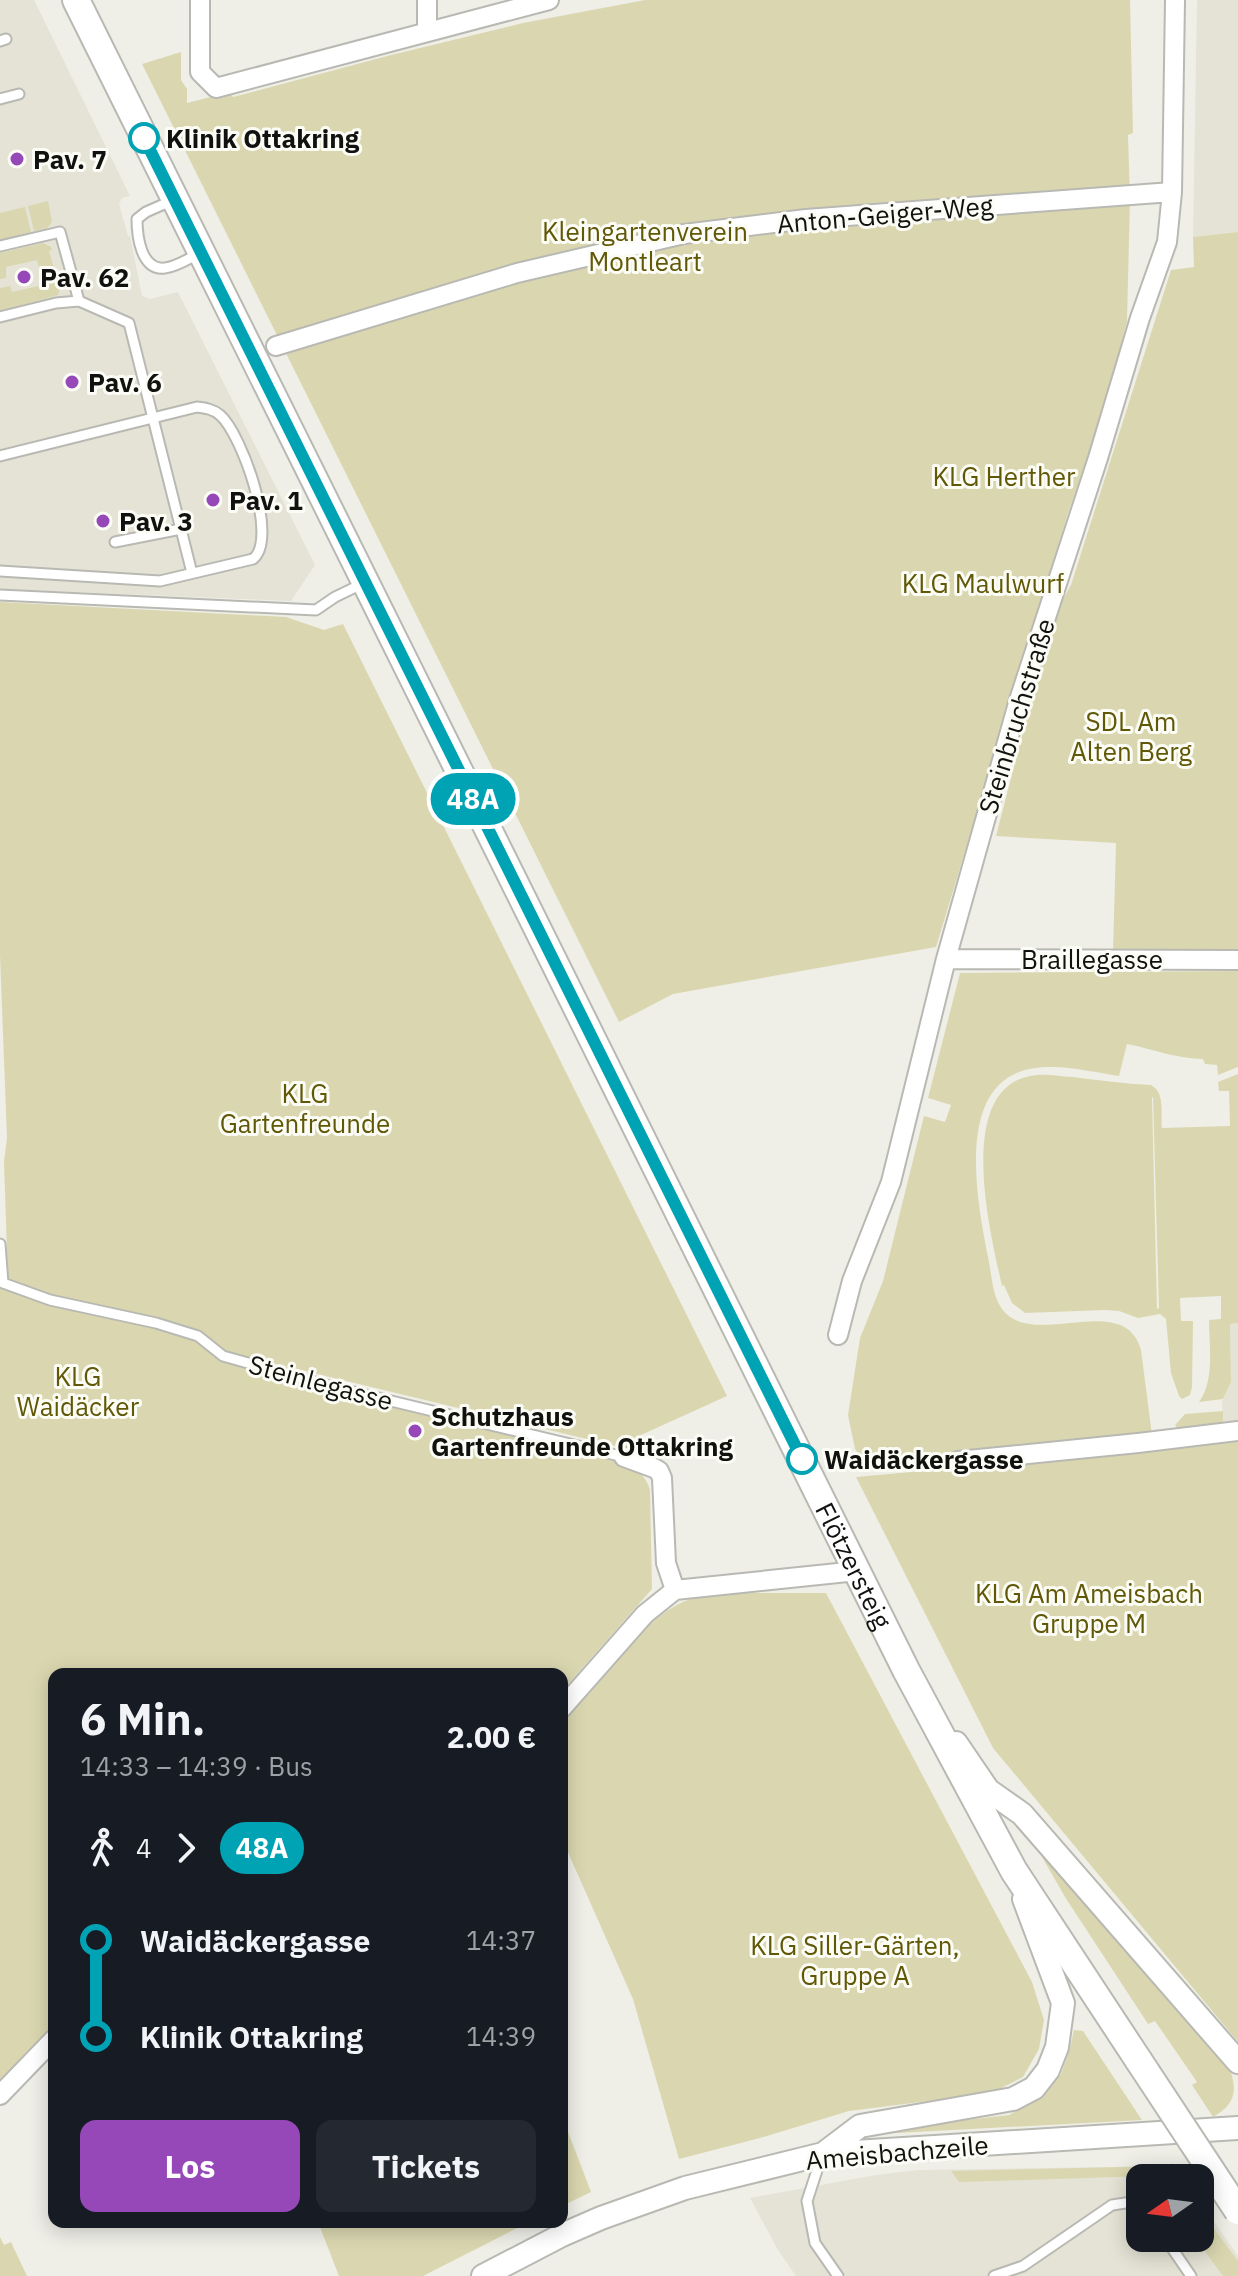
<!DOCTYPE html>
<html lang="de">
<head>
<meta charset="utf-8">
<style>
  :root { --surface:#171b24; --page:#242831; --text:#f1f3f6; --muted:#9ea1a6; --accent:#9648b9 }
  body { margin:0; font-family:"IBM Plex Sans",sans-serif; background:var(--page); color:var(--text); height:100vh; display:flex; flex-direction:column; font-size:30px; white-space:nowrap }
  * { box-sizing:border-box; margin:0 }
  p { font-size:26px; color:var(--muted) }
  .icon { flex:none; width:44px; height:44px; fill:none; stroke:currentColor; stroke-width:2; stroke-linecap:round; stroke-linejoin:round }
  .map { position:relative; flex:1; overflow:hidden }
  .side { position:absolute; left:48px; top:1668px; width:520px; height:560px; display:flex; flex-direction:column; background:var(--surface); border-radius:16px; box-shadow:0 4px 20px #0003 }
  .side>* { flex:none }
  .badge { padding:0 16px; border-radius:26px; font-size:28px; line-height:52px }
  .needle { width:52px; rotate:256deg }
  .controls { position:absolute; left:1126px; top:2164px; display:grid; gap:16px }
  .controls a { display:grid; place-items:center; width:88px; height:88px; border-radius:16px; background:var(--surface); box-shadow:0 4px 20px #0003; font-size:40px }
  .map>.badge { position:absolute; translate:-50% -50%; box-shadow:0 0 0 4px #fff }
  .legs { display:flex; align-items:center; gap:12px; height:88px; padding:0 32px; font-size:26px }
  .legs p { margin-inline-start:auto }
  .headline { display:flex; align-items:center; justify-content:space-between; height:136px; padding:0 32px }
  h1 { font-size:44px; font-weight:700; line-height:60px }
  .cta { display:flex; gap:16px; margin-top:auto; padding:16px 32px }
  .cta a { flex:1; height:92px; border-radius:16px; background:var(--accent); color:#fff; font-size:32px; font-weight:700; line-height:92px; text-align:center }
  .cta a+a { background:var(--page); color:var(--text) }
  ul { padding:0 32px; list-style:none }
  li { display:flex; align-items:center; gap:28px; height:96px; font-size:30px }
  li i { display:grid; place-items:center; width:12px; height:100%; margin:0 10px; background:currentColor }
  li i::after { content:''; width:20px; height:20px; margin:-10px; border:6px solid; border-radius:50%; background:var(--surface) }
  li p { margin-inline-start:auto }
  li:first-child i { background:linear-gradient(#0000 50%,currentColor 0) }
  li:last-child i { background:linear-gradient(currentColor 50%,#0000 0) }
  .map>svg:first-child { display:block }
  .built { fill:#e4e3d5 }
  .green { fill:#dad7b0; fill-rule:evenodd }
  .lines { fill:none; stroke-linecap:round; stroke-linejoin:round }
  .service-casing { stroke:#b9b9b3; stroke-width:13 }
  .minor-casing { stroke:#b9b9b3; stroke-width:22 }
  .tertiary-casing { stroke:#b9b9b3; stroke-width:26 }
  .secondary-casing { stroke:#b9b9b3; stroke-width:30 }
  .service { stroke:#fff; stroke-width:9 }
  .minor { stroke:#fff; stroke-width:18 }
  .tertiary { stroke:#fff; stroke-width:22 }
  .secondary { stroke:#fff; stroke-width:26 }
  .secondary-bridge-casing { stroke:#b9b9b3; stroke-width:30; stroke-linecap:butt }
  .secondary-bridge { stroke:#fff; stroke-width:26 }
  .line-1-casing { stroke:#fff; stroke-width:18 }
  .line-1 { stroke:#00a3b4; stroke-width:12 }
  .stop-1-dot { fill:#fff; stroke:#00a3b4; stroke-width:4 }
  .poi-dot { fill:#9648b9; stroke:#fcfcf6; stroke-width:3 }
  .labels { text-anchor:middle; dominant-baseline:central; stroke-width:6; stroke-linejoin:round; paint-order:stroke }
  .stop-label { font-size:26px; font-weight:bold; fill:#11110f; stroke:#fcfcf6; text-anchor:start }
  .poi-label { font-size:26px; font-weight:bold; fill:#11110f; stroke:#fcfcf6; text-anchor:start }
  .street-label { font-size:26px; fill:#11110f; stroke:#fcfcf6 }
  .park-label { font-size:26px; fill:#605806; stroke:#fcfcf6 }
</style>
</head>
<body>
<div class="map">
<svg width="1238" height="2276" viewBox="0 0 1238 2276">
  <rect width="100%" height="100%" fill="#efefe8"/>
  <!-- built -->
  <path class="built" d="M 0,0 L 34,0 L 130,196 L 122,198 L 119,204 L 128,236 L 130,236 L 142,296 L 150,299 L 178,292 L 315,565 L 291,601 L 0,589 Z
    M 1197,0 L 1238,0 L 1238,232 L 1193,237 Z
    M 1238,1323 L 1238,1422 L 1223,1425 L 1222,1402 L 1231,1382 L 1230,1324 Z
    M 1173,2163 L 1183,2178 L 1140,2178 L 1140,2238 L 1200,2238 L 1200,2202 L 1238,2256 L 1238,2276 L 796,2276 L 778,2250 L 750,2198 L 876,2175 L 918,2170 L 1167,2166 Z"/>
  <!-- green -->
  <path class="green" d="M 645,0 L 1130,0 L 1133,133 L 1128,135 L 1130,199 L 1127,321 L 1104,410 L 1068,513 L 936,947 L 673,994 L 619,1022 L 142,64 L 181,52 L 181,80 L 187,89 L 187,103 L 230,92 L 233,97 L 391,55 L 523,23 Z
    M 48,201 L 52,222 L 47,228 L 34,231 L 28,206 Z
    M 25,207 L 31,232 L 0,240 L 0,213 Z
    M 1238,232 L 1238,949 L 1113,951 L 1116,843 L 996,836 L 1053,616 L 1071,585 L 1171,270 L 1194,267 L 1193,237 Z
    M 43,243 L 51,247 L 52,250 L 49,251 L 54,268 L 40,271 L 37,260 L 6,267 L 6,278 L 0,279 L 0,253 Z
    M 55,272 L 58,287 L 61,286 L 58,295 L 0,311 L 0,288 L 10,286 L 12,292 L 43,285 L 41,275 Z
    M 0,602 L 286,617 L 324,630 L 343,624 L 727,1396 L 630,1440 L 628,1449 L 230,1353 L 197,1334 L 60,1301 L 8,1281 L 4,1162 L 7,1138 L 0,955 Z
    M 1238,971 L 1238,1067 L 1218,1075 L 1217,1065 L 1205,1064 L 1203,1059 C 1177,1059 1153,1049 1127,1044 L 1119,1076 C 1084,1071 1037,1057 1006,1079 C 959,1112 979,1210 988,1257 C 992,1275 992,1295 1002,1309 C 1033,1351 1124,1289 1141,1350 L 1152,1435 L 967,1458 L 881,1465 L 861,1457 L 855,1449 L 848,1415 L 860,1338 L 883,1281 L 924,1116 L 945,1122 L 951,1105 L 928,1098 L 960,973 Z
    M 1238,1074 L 1238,1323 L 1230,1324 L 1231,1382 L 1223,1399 L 1199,1402 C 1215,1380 1209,1346 1209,1320 L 1221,1319 L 1221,1296 L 1180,1298 L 1181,1321 L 1193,1321 L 1193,1323 L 1192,1387 L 1190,1395 L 1182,1399 L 1179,1396 L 1171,1373 L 1166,1319 L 1160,1314 L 1138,1318 L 1119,1311 L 1105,1310 L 1025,1313 L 1012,1303 L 1004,1285 L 1002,1286 C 991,1236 954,1091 1030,1076 C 1044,1073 1059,1076 1073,1077 C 1099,1080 1125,1084 1151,1085 C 1166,1093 1160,1114 1162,1128 L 1230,1126 L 1229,1091 L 1219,1091 L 1218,1082 ZM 1153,1097 L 1159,1308 L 1157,1309 L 1152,1098 Z
    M 0,1286 L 70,1308 L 181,1335 L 238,1364 L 624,1462 C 636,1468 646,1476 650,1490 L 652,1589 L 562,1691 L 562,1674 L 54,1674 L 54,2023 L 0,2081 Z
    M 1223,1411 L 1223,1425 L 1179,1430 L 1175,1425 L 1185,1414 Z
    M 1238,1440 L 1238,2042 L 993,1748 L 856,1477 L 1205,1445 Z
    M 724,1593 L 826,1593 L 1032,1982 L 1044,2020 L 1039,2049 L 1023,2077 L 992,2093 L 849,2111 L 760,2138 L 679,2159 L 633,1999 L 562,1839 L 562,1720 C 605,1683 637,1617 693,1598 C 703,1595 714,1595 724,1593 Z
    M 1036,1838 L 1231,2073 C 1238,2094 1232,2106 1213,2117 L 1192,2085 L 1197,2082 L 1155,2021 L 1148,2024 L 1065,1897 L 1034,1843 Z
    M 1074,2030 L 1083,2031 L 1142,2120 L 878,2134 L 877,2132 L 879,2130 L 1009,2115 L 1040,2099 L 1061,2074 L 1069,2052 Z
    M 562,2116 L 591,2192 L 562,2206 Z
    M 1167,2166 L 1176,2178 L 1151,2178 L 1149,2176 L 959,2182 L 951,2171 Z
    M 1200,2210 L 1238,2261 L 1238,2276 L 1223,2276 L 1195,2238 L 1200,2238 Z
    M 318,2222 L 529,2222 L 423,2276 L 339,2276 Z
    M 0,2237 L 4,2245 L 11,2242 L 27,2276 L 0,2276 Z"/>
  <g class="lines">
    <defs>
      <path id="service" d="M 0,41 L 6,39
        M 0,99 L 19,94
        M 171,201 L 146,212 L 137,219 C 137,236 141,271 165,268 C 176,267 190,258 200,253
        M 0,246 L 60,232 L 79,301
        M 0,317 L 56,303 L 79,301 L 129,323 L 192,573
        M 0,456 L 197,407 C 205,408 213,409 220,415 C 242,434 279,539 253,559 L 160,581 L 0,571
        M 115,542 L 181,529
        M 0,595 L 316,610 L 335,597 L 362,584
        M 0,1244 L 3,1283 L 50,1300 L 156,1323 L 198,1336 L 223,1356 L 333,1387 L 624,1457
        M 821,2158 L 807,2201 L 815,2243 L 838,2276
        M 1165,2238 L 1191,2276
        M 994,2276 L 1023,2266 L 1112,2205 L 1132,2202 L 1140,2207"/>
      <path id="minor" d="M 200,0 L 200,72 L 216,88 L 549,0
        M 427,0 L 427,32
        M 276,346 L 517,273 L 684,234 L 806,219 L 1172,192
        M 946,959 L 1238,960
        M 838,1335 L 852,1281 L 891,1182 L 946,959 L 1019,700 L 1098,458 L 1140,318 L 1167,242 L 1172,192 L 1175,0
        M 624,1457 L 654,1468 L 659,1471 L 662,1478 L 666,1563 L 675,1590
        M 958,1461 L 1138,1443 L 1238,1431
        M 562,1708 L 645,1614 L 675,1590 L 857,1571
        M 0,2095 L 54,2039"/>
      <path id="tertiary" d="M 956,1743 L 988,1790 L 1022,1814 L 1238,2062
        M 823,2154 L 860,2126 L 1013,2099 L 1034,2088 L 1048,2070 L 1057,2047 L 1063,2003 L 1024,1899
        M 483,2276 L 562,2235 L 601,2218 L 685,2188 L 823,2154 L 1238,2128"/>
      <g id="secondary">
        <path id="s1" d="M 76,0 L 906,1670 L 1014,1871 L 1139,2061"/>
      </g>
    </defs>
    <!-- service casing -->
    <use href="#service" class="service-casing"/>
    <!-- minor casing -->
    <use href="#minor" class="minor-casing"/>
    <!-- tertiary casing -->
    <use href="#tertiary" class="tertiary-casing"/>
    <!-- secondary casing -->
    <use href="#secondary" class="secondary-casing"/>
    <!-- service -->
    <use href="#service" class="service"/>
    <!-- minor -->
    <use href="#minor" class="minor"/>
    <!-- tertiary -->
    <use href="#tertiary" class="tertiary"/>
    <!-- secondary -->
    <use href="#secondary" class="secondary"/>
    <defs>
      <path id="secondary-bridge" d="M 1139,2061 L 1238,2211"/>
    </defs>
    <!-- secondary-bridge casing -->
    <use href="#secondary-bridge" class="secondary-bridge-casing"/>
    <!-- secondary-bridge -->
    <use href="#secondary-bridge" class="secondary-bridge"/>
  </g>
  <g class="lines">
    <defs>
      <path id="line-1" d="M 144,138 L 802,1459"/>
    </defs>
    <!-- line-1 casing -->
    <use href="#line-1" class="line-1-casing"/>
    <!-- line-1 -->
    <use href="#line-1" class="line-1"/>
  </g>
  <!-- markers -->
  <g class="stop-1-dot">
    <circle cx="144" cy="138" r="14"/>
    <circle cx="802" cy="1459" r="14"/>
  </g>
  <g class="poi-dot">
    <circle cx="17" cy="159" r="8"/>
    <circle cx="24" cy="277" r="8"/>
    <circle cx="72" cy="382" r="8"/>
    <circle cx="213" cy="500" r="8"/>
    <circle cx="103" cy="521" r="8"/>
    <circle cx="415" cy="1431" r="8"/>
  </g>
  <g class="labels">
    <!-- stop labels -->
    <g class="stop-label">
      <text x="166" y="138">Klinik Ottakring</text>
      <text x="824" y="1459">Waidäckergasse</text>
    </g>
    <!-- poi labels -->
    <g class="poi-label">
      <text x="33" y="159">Pav. 7</text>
      <text x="40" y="277">Pav. 62</text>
      <text x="88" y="382">Pav. 6</text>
      <text x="229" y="500">Pav. 1</text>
      <text x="119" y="521">Pav. 3</text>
      <text x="431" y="1416">Schutzhaus<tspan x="431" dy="30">Gartenfreunde Ottakring</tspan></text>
    </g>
    <!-- street labels -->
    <g class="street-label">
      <text transform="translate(885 214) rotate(-5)">Anton-Geiger-Weg</text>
      <text transform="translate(1016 716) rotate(-73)">Steinbruchstraße</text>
      <text x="1092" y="959">Braillegasse</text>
      <text transform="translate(321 1382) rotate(15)">Steinlegasse</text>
      <text stroke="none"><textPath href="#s1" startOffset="1748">Flötzersteig</textPath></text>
      <text transform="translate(897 2152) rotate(-5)">Ameisbachzeile</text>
    </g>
    <!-- park labels -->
    <g class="park-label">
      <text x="645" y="231">Kleingartenverein<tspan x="645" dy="30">Montleart</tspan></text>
      <text x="1004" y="476">KLG Herther</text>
      <text x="983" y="583">KLG Maulwurf</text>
      <text x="1131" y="721">SDL Am<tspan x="1131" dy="30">Alten Berg</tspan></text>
      <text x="305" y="1093">KLG<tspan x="305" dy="30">Gartenfreunde</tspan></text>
      <text x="78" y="1376">KLG<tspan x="78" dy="30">Waidäcker</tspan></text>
      <text x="1089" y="1593">KLG Am Ameisbach<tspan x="1089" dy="30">Gruppe M</tspan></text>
      <text x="855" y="1945">KLG Siller-Gärten,<tspan x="855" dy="30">Gruppe A</tspan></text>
    </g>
  </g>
</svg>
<div class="controls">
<a><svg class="needle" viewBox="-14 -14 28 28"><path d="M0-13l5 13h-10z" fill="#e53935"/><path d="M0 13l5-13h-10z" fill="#9ea1a6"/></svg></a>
</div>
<b class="badge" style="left:473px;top:799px;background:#00a3b4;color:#fff">48A</b>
<section class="side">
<div class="headline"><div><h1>6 Min.</h1><p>14:33 – 14:39 · Bus</p></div><b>2.00 €</b></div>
<div class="legs"><svg class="icon" aria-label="walk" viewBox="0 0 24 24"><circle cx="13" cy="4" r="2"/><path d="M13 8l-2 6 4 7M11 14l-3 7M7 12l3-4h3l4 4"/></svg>4<svg class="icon" aria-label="forward" viewBox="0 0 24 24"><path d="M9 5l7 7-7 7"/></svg><b class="badge" style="background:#00a3b4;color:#fff">48A</b></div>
<ul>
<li><i style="color:#00a3b4"></i><b>Waidäckergasse</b><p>14:37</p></li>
<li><i style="color:#00a3b4"></i><b>Klinik Ottakring</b><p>14:39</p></li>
</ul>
<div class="cta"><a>Los</a><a>Tickets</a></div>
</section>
</div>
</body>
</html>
